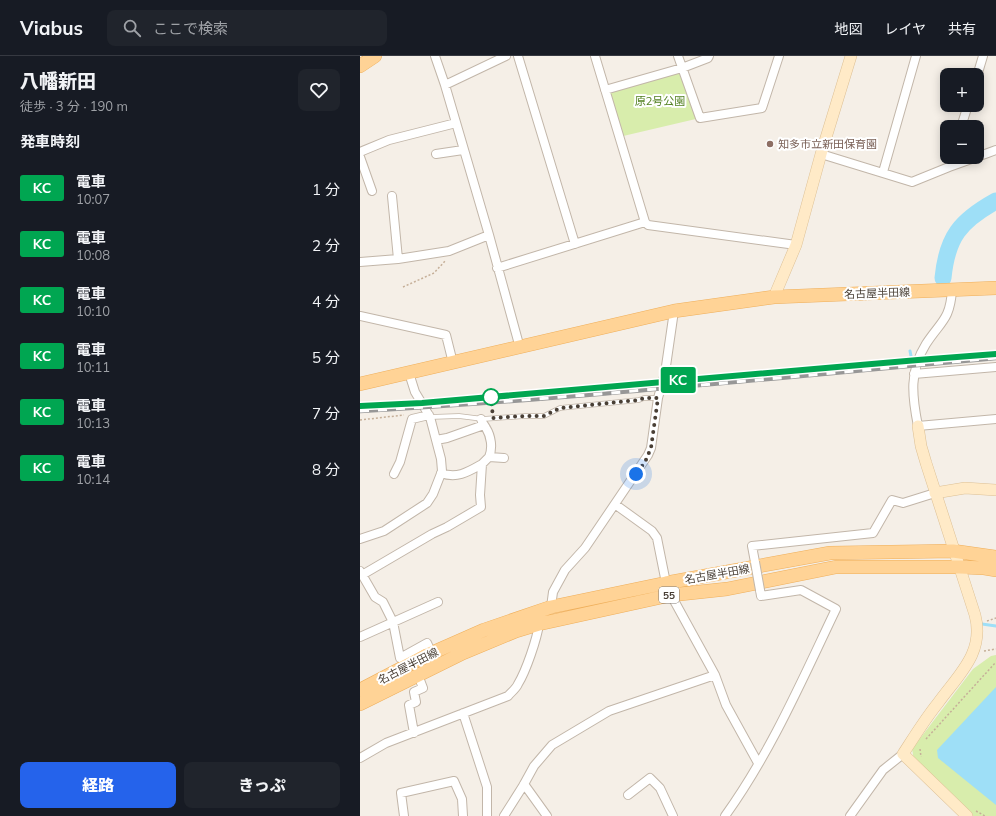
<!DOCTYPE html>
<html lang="ja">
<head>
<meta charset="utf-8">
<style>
  :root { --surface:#171b24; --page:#20242c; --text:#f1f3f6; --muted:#9ea1a6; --line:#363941; --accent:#2563eb }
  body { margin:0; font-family:Mulish,"Noto Sans JP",sans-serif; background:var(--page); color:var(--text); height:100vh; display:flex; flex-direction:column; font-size:15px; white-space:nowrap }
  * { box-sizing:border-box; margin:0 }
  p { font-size:13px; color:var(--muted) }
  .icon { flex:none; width:22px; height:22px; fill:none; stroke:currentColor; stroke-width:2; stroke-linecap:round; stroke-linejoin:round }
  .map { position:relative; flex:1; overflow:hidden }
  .drawer { display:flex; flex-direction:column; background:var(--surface); width:360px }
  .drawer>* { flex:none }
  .badge { padding:0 8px; border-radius:3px; font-size:14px; line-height:26px }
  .fabs { position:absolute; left:580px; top:12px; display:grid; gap:8px }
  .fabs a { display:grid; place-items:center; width:44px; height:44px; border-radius:8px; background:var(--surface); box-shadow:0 2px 10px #0003; font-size:20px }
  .you { position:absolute; width:20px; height:20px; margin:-10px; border:3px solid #fff; border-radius:50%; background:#1a73e8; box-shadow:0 0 0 6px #1a73e833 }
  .map>.badge { position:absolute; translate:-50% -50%; box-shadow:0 0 0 2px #fff }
  h2 { padding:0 20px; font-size:15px; line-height:36px }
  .round { display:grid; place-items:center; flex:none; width:42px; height:42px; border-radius:8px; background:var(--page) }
  .overview { display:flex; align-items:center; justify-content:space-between; height:68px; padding:0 20px }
  h1 { font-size:19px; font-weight:800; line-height:30px }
  .action { display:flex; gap:8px; margin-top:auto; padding:8px 20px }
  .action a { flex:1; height:46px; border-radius:8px; background:var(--accent); color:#fff; font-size:16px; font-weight:800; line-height:46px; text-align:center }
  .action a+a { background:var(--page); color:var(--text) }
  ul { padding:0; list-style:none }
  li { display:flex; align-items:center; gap:12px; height:56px; padding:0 20px }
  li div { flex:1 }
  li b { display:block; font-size:15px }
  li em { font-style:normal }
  li .badge { min-width:44px; font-weight:700; text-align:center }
  header { display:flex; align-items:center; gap:24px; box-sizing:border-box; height:56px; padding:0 20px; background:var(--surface); border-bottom:1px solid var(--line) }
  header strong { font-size:19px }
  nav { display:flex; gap:22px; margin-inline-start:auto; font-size:14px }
  .search { width:280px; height:36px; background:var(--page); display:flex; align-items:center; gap:10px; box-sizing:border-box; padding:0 14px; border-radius:8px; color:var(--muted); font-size:15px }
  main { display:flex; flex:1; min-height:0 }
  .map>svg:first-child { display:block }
  .green { fill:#d8edac }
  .water { fill:#9edff7 }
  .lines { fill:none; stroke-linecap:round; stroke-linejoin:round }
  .stream { stroke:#9edff7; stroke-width:3 }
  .river { stroke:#9edff7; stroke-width:17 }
  .lane-casing { stroke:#c2b6a9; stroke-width:5.5 }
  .street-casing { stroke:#c2b6a9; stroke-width:10 }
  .secondary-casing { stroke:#ddc095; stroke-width:12 }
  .primary-casing { stroke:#efaf5b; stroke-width:14 }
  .path { stroke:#c5af98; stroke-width:1.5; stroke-dasharray:2 2; stroke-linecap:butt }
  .lane { stroke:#fff; stroke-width:4 }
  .street { stroke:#fff; stroke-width:8 }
  .secondary { stroke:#ffeac7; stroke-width:11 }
  .primary { stroke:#ffd396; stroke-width:13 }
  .rail-casing { stroke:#979797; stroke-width:4.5 }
  .rail { stroke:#fff; stroke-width:3; stroke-dasharray:9; stroke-linecap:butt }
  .street-bridge-casing { stroke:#c2b6a9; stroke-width:10; stroke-linecap:butt }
  .street-bridge { stroke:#fff; stroke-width:8 }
  .line-casing { stroke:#fff; stroke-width:9 }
  .line { stroke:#00a651; stroke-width:6 }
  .walk { stroke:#493f35; stroke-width:4; stroke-dasharray:0 7.2 }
  .education-dot { fill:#8d6e63; stroke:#fff; stroke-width:1.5 }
  .stop-dot { fill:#fff; stroke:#00a651; stroke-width:2 }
  .labels { text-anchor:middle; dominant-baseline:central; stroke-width:4; stroke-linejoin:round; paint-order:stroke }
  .shield { fill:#fff; stroke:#807972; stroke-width:1 }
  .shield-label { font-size:10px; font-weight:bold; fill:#493f35 }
  .park-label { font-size:11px; fill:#538122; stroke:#fff }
  .education-label { font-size:11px; fill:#785e54; stroke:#fff; text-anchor:start }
  .street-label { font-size:11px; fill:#493f35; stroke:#fff }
</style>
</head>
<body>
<header>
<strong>Viabus</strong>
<div class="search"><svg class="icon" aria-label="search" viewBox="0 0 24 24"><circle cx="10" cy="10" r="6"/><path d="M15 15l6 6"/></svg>ここで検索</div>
<nav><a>地図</a><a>レイヤ</a><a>共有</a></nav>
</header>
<main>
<section class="drawer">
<div class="overview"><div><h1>八幡新田</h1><p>徒歩 · 3 分 · 190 m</p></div><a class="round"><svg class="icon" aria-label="heart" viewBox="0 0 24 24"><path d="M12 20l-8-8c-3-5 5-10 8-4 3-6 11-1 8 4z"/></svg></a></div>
<h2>発車時刻</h2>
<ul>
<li><span class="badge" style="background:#00a651;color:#fff">KC</span><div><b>電車</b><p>10:07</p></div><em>1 分</em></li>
<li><span class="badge" style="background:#00a651;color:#fff">KC</span><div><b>電車</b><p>10:08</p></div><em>2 分</em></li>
<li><span class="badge" style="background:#00a651;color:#fff">KC</span><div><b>電車</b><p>10:10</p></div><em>4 分</em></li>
<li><span class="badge" style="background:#00a651;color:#fff">KC</span><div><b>電車</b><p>10:11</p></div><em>5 分</em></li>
<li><span class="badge" style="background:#00a651;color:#fff">KC</span><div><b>電車</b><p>10:13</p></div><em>7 分</em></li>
<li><span class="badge" style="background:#00a651;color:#fff">KC</span><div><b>電車</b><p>10:14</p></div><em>8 分</em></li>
</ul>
<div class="action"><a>経路</a><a>きっぷ</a></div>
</section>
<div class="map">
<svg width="636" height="760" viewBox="0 0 636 760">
  <rect width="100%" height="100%" fill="#f5efe7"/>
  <!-- green -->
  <path class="green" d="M 322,12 L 340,62 L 259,81 L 245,34 Z
    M 636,599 L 636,760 L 613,760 L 554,704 L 552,693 L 613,613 L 631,600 Z"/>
  <!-- water -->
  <path class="water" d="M 636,631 L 636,749 L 578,702 L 577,694 Z"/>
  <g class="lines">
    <!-- stream -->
    <path class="stream" d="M 583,226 L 583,222
      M 550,295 L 551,300
      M 622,568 L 636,570"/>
    <!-- river -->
    <path class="river" d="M 583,222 C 587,181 600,165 636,145"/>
    <defs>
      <path id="lane" d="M 70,361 L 99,360 L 123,363 L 165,360 L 184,360 L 200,352 L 279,344 L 284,342 L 298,342"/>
      <path id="street" d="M 75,0 L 85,29 L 129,179 L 160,292
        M 158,0 L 215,188
        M 235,0 L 285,166 L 288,169 L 436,189
        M 318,0 L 340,62 L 402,52 L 419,0
        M 617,20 L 623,0
        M 85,29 L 146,0
        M 245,34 L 322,12 L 348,2 L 349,0
        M 601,71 L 608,49
        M 0,96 L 29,84 L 96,67
        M 76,98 L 103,94
        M 461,98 L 552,126 L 589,111 L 617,101
        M 0,101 L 12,135
        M 617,101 L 636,94
        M 523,116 L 556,0
        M 32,140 L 38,203
        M 0,206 L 38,203 L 89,195 L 129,179
        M 137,212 L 285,166
        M 592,234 C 590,264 581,265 566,288 C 549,315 552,340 558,370 L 636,363
        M 0,260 L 86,279 L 93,307
        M 554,318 L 636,311
        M 121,363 C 122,367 124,368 126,372 C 131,380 133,392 129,401
        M 76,384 L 87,382 L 124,369
        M 81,417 C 97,423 108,416 122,408
        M 34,418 L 40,406 L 52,363 L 69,359
        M 256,449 L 292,475 L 297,482 L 306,527 L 311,539 L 355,619 L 366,649 L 398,707
        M 0,483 L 24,475 L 67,447 L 73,438 L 82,415 L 81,403 L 70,361 L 55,336 L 49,317
        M 395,506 L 392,490 L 513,477 L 532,444 L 543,447 L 575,437
        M 0,515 L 15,541 L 23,546 L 33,566 L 40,602 L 67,587 L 72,598
        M 2,519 L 72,478 L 87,471 L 121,451 L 120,439 L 122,408 L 129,401 L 144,402
        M 191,551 L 193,536 L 205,514 L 225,492 L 288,399 L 291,392 L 298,342 L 305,317 L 314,255
        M 0,581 L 78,546
        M 103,657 L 127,731 L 127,760
        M 54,677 L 49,649 L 56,646 L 54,636 L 63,632 L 58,619
        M 0,702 L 26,687 L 148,640 C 151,636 156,633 158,628 C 166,615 177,583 179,568
        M 164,728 L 187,760
        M 268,739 L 290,722 L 300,732 L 313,760
        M 44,760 L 41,737 L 94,725 L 102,743 L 103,760
        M 144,760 L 163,730 L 174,710 L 192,689 L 249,655 L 355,619
        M 365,760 C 411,696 442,624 476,553 L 441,534 L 401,540 L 400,534
        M 490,760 L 523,714 L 543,698"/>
      <path id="secondary" d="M 414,241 L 436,189 L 461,98 L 491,0
        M 558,370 L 561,390 L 566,407 L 615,559 C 625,597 598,619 578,647 C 565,663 554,681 543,698 L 607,760
        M 575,437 L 605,432 L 636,434"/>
      <path id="primary" d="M 0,10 L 15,0
        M 0,328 L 314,255 L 414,241 L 636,232
        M 0,634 L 65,600 L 124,574 L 191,551 L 306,527 L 470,497 L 593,495 L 636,501
        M 0,648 L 103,597 L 156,575 L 179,568 L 311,539 L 367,533 L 476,511 L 600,511 L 624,512 L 636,514"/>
    </defs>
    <!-- lane casing -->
    <use href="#lane" class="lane-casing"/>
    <!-- street casing -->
    <use href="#street" class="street-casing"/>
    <!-- secondary casing -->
    <use href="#secondary" class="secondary-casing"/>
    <!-- primary casing -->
    <use href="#primary" class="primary-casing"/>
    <!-- path -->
    <path class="path" d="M 43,231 L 74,217 L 86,204
      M 0,364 L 44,359
      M 627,565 L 636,562
      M 624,595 L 636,593
      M 566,683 L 636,606
      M 560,693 L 561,701
      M 616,755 L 625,760"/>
    <!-- lane -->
    <use href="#lane" class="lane"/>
    <!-- street -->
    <use href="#street" class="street"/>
    <!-- secondary -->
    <use href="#secondary" class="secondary"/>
    <!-- primary -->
    <use href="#primary" class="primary"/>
    <defs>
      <path id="rail" d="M 281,328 L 391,318
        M 0,355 C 212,343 424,321 636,302"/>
    </defs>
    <!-- rail casing -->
    <use href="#rail" class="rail-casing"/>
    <!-- rail -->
    <use href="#rail" class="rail"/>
    <defs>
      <path id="street-bridge" d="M 395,506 L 400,534"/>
    </defs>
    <!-- street-bridge casing -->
    <use href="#street-bridge" class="street-bridge-casing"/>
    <!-- street-bridge -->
    <use href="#street-bridge" class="street-bridge"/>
  </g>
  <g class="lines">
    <defs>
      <path id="line" d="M 0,350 L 62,347 L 558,304 L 636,298"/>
    </defs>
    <!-- line casing -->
    <use href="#line" class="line-casing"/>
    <!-- line -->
    <use href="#line" class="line"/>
    <!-- walk -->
    <path class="walk" d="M 131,341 L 133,362 L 165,360 L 184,360 L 200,352 L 279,344 L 284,342 L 298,342 L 291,392 L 285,406 L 276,418"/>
  </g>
  <!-- markers -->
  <circle class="education-dot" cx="410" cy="88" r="4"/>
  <circle class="stop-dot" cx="131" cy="341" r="8"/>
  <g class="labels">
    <!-- shield labels -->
    <rect class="shield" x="299" y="531" width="20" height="16" rx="3"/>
    <g class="shield-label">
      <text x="309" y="539">55</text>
    </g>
    <!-- park labels -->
    <g class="park-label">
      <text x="300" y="45">原2号公園</text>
    </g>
    <!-- education labels -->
    <g class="education-label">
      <text x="418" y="88">知多市立新田保育園</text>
    </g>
    <!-- street labels -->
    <g class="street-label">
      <text transform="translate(517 237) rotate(-2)">名古屋半田線</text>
      <text transform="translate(357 518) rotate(-10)">名古屋半田線</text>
      <text transform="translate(48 610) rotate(-27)">名古屋半田線</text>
    </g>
  </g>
</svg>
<div class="fabs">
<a>+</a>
<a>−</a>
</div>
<div class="you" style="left:276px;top:418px"></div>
<b class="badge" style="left:318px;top:324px;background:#00a651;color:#fff">KC</b>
</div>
</main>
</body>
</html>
